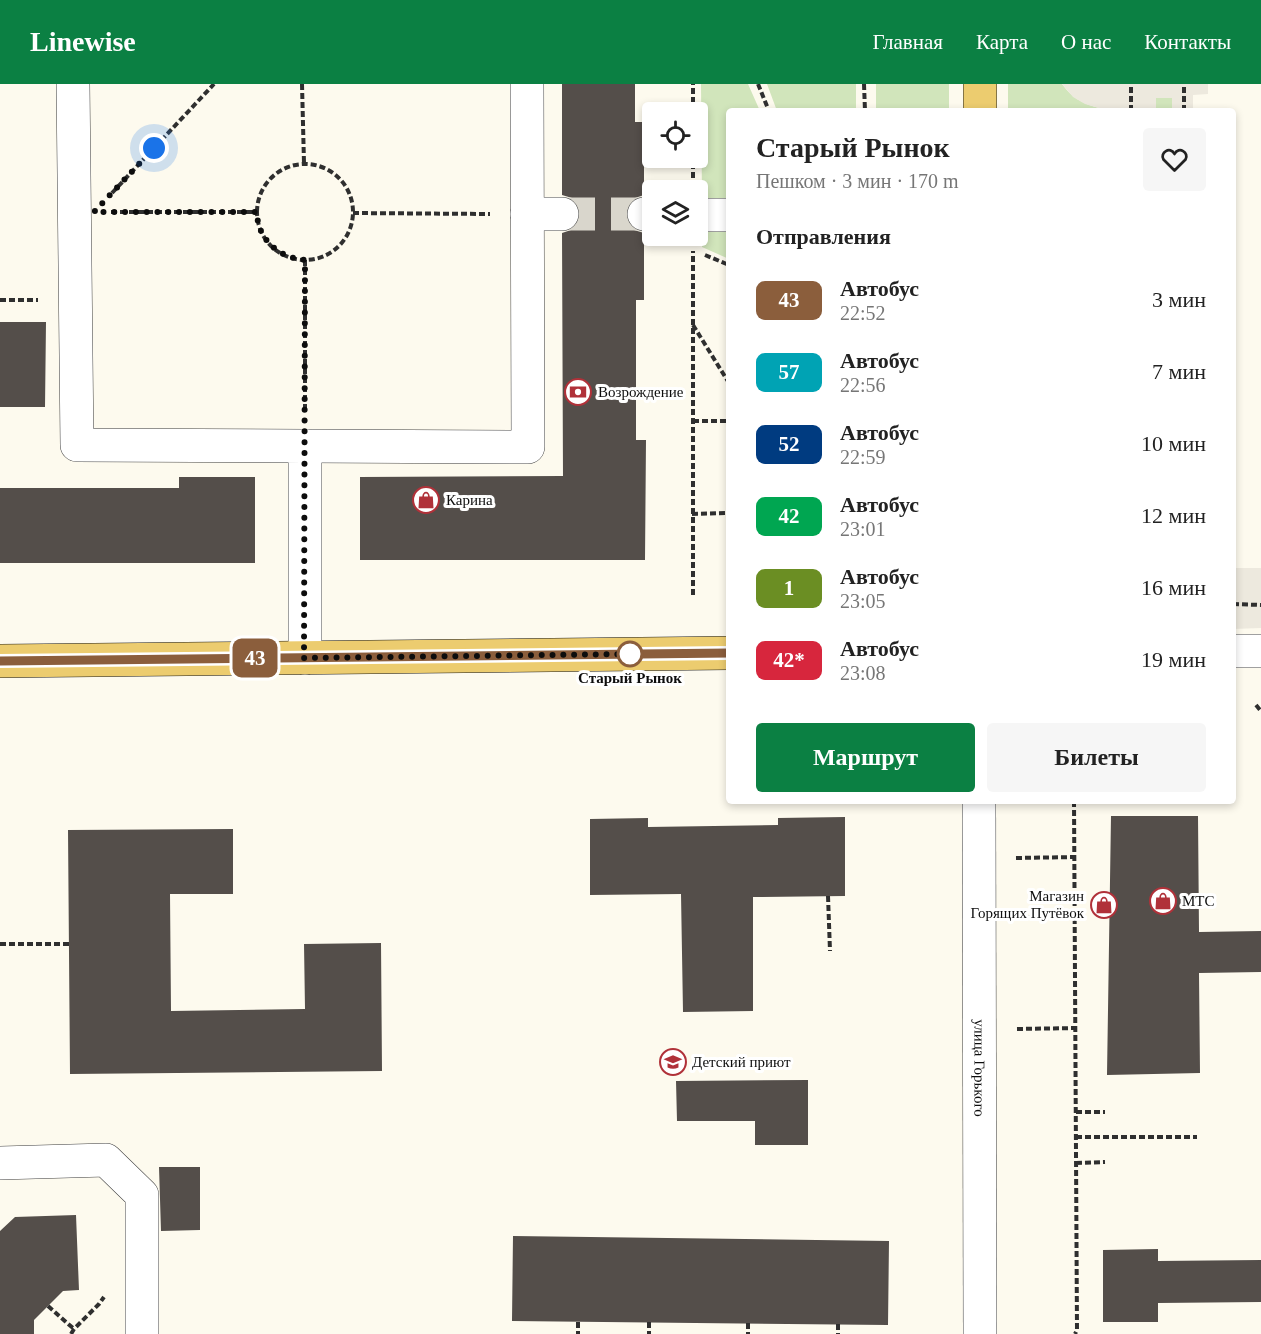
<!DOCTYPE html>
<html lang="ru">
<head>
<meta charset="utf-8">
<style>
  :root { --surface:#fff; --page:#f6f6f6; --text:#222; --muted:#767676; --accent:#0b8043 }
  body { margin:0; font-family:Georgia,serif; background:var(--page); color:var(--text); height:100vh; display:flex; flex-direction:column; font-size:22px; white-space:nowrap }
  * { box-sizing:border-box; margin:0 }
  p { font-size:20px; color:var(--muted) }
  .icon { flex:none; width:33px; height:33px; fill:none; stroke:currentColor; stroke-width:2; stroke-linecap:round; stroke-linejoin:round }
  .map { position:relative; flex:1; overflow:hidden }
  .details { position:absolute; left:726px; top:24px; width:510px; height:696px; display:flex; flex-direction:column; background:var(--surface); border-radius:6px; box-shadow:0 3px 9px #0003 }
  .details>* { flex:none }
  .badge { padding:0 12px; border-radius:9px; font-size:21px; line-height:39px }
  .fabs { position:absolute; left:642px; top:18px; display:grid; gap:12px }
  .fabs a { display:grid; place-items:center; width:66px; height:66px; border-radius:6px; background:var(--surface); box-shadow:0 3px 9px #0003; font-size:30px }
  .you { position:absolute; width:30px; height:30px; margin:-15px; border:4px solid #fff; border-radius:50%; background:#1a73e8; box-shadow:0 0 0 9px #1a73e833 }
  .map>.badge { position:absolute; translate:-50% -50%; box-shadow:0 0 0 3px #fff }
  h2 { padding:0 30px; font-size:22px; line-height:54px }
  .round { display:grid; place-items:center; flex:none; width:63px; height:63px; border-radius:6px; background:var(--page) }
  .headline { display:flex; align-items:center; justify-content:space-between; height:102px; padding:0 30px }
  h1 { font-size:28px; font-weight:800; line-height:45px }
  .action { display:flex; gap:12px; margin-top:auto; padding:12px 30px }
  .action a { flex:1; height:69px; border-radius:6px; background:var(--accent); color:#fff; font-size:24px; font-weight:800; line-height:69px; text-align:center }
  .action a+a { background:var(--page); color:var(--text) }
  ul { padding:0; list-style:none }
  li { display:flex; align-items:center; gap:18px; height:72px; padding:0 30px }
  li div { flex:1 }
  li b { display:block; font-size:22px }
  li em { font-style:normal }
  li .badge { min-width:66px; font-weight:700; text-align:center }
  header { display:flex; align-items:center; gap:36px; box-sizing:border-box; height:84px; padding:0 30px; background:var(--accent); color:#fff }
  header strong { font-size:28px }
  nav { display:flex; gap:33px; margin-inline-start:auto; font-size:21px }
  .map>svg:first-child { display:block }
  .green { fill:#d1e5bb }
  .plaza { fill:#ede9de }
  .building { fill:#544e4a }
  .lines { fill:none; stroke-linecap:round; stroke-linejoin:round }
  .minor-tunnel { stroke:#d9d6cc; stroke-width:33; stroke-dasharray:33 16; stroke-linecap:butt }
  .minor-casing { stroke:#404040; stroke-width:34 }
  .major-casing { stroke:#1e1e1e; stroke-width:34 }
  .path { stroke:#2f2f2f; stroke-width:4; stroke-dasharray:6 3; stroke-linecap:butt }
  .minor { stroke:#fff; stroke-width:33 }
  .major { stroke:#eccc6f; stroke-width:33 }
  .line-casing { stroke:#fff; stroke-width:14 }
  .line { stroke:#8b5e3c; stroke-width:9 }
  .walk { stroke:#0d0d0d; stroke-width:6; stroke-dasharray:0 10.8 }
  .stop-dot { fill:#fff; stroke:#8b5e3c; stroke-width:3 }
  .labels { text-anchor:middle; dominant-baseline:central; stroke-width:6; stroke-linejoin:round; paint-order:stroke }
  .poi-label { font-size:15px; fill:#0d0d0d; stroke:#fff; text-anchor:start }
  .stop-label { font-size:15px; font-weight:bold; fill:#0d0d0d; stroke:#fff }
  .street-label { font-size:15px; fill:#0d0d0d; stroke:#fff }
</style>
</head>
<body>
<header>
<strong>Linewise</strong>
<nav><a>Главная</a><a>Карта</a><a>О нас</a><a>Контакты</a></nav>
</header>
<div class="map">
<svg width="1261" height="1250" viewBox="0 0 1261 1250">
  <rect width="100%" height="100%" fill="#fdfaee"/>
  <!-- green -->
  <path class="green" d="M 701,0 L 748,0 L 760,27 L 729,27 L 729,116 L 702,116 Z
    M 767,0 L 856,0 L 856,27 L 777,27 Z
    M 876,0 L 949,0 L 949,27 L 876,27 Z
    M 1008,0 L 1062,0 C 1071,13 1083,20 1099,24 L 1099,27 L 1008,27 Z
    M 1156,14 L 1172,14 L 1172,27 L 1156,27 Z
    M 702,145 L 729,145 L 729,175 L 702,163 Z"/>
  <!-- plaza -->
  <path class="plaza" d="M 1062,0 L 1208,0 L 1208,10 L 1193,11 L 1193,27 L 1172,27 L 1172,14 L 1156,14 L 1156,27 L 1099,27 L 1099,24 L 1085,20 L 1073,13 Z
    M 1233,484 L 1261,484 L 1261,544 L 1233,545 Z"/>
  <!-- building -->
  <path class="building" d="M 562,0 L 635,0 L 635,38 L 644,38 L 644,111 L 635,114 L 628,120 L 625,131 L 628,140 L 634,146 L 644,149 L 644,216 L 636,216 L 636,356 L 646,356 L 645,476 L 360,476 L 360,393 L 563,392 L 562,149 L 571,146 L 578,140 L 581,129 L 578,121 L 572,114 L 562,111 Z
    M 0,238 L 46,238 L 45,323 L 0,323 Z
    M 179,393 L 255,393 L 255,479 L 0,479 L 0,404 L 179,404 Z
    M 1111,732 L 1198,732 L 1199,848 L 1261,847 L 1261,888 L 1199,889 L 1200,989 L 1107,991 Z
    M 845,733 L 845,812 L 753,813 L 753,927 L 683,928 L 681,810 L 590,811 L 590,735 L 648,734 L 648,743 L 778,741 L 778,734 Z
    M 233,745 L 233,810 L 170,810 L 171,927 L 305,925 L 304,860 L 381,859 L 382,987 L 70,990 L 68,746 Z
    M 808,996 L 808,1061 L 755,1061 L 755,1037 L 677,1037 L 676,997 Z
    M 159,1083 L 200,1083 L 200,1146 L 161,1147 Z
    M 76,1131 L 79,1206 L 63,1207 L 34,1236 L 34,1250 L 0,1250 L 0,1147 L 15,1133 Z
    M 513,1152 L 889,1157 L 888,1241 L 512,1237 Z
    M 1158,1165 L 1158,1177 L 1261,1176 L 1261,1218 L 1158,1219 L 1158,1238 L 1103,1238 L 1103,1166 Z"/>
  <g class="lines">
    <!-- minor-tunnel -->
    <path class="minor-tunnel" d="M 562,130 L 644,130"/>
    <defs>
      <g id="minor">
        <path d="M 73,0 L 77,361 L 305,362 L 305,574"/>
        <path d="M 527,130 L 562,130"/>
        <path d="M 644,130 L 652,130"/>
        <path d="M 698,131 L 729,131"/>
        <path d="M 305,362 L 528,363 L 527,0"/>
        <path d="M 1233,567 L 1261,567"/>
        <path id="s1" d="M 979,717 L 980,1250"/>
        <path d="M 0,1079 L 106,1076 L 142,1111 L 142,1250"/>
      </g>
      <path id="major" d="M 980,27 L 980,0
        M 0,577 L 729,569"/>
    </defs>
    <!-- minor casing -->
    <use href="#minor" class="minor-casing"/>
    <!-- major casing -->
    <use href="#major" class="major-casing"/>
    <!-- path -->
    <path class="path" d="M 302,0 L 304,79
      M 758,0 L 769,27
      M 864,0 L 865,27
      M 1131,27 L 1131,0
      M 1184,27 L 1184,0
      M 693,28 L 693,0
      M257 128a48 48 0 1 1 96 0a48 48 0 1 1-96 0Z
      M 693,94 L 693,74
      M 112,109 L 214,0
      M 111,128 L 257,128
      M 353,129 L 490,130
      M 705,171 L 729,181
      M 305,176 L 305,325
      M 0,216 L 38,216
      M 693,241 L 729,299
      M 693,337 L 729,337
      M 692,430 L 729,429
      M 693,511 L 693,167
      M 1233,520 L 1261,521
      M 1256,621 L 1261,627
      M 1074,717 L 1077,1246 L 1075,1250
      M 1016,774 L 1075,773
      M 828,812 L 830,867
      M 1016,834 L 1075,833
      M 0,860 L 69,860
      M 1017,945 L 1076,944
      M 1076,1028 L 1105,1028
      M 1076,1053 L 1197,1053
      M 1076,1079 L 1105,1078
      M 48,1222 L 74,1245
      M 578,1238 L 578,1250
      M 649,1238 L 649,1250
      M 748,1239 L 748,1250
      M 838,1240 L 838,1250
      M 71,1250 L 74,1245 L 99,1220 L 104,1213"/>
    <!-- minor -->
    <use href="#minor" class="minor"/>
    <!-- major -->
    <use href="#major" class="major"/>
  </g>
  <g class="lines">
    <defs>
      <path id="line" d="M 0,577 L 729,569"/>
    </defs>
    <!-- line casing -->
    <use href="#line" class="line-casing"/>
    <!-- line -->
    <use href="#line" class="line"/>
    <!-- walk -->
    <path class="walk" d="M 154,64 L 94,128 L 257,128 C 257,155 279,174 305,176 L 304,574 L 630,570"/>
  </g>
  <!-- icons -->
  <defs>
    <symbol id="bank-ring" viewBox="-11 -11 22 22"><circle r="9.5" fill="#fff" stroke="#b03139" stroke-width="1.5"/><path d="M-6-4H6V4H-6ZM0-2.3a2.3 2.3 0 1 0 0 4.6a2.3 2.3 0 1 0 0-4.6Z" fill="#b03139"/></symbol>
    <symbol id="shop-ring" viewBox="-11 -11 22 22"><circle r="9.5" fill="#fff" stroke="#b03139" stroke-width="1.5"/><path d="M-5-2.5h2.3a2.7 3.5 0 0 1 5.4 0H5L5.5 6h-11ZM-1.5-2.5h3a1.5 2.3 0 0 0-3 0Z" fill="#b03139"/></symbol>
    <symbol id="school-ring" viewBox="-11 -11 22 22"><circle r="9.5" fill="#fff" stroke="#b03139" stroke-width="1.5"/><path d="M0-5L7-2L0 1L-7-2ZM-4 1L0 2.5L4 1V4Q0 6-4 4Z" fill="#b03139"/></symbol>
  </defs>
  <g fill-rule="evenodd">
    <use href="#bank-ring" x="563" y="293" width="30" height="30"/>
    <use href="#shop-ring" x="411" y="401" width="30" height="30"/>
    <use href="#shop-ring" x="1148" y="802" width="30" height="30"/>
    <use href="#shop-ring" x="1089" y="806" width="30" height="30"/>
    <use href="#school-ring" x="658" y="963" width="30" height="30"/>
  </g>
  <!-- markers -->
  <circle class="stop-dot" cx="630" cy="570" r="12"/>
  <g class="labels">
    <!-- poi labels -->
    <g class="poi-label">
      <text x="598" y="308">Возрождение</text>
      <text x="446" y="416">Карина</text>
      <text x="1084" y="812" text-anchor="end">Магазин<tspan x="1084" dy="17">Горящих Путёвок</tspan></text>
      <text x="1182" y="817">МТС</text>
      <text x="692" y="978">Детский приют</text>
    </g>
    <!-- stop labels -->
    <g class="stop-label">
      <text x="630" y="594">Старый Рынок</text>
    </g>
    <!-- street labels -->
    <g class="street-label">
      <text stroke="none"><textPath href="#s1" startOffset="267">улица Горького</textPath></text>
    </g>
  </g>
</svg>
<div class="fabs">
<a><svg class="icon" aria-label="locate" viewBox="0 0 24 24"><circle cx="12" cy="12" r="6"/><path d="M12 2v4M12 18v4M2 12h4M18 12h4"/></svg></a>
<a><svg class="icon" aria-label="layers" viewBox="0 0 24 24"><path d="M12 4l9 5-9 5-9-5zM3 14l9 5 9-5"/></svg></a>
</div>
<div class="you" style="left:154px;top:64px"></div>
<b class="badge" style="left:255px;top:574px;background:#8b5e3c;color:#fff">43</b>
<section class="details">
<div class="headline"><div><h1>Старый Рынок</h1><p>Пешком · 3 мин · 170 m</p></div><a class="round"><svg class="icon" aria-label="heart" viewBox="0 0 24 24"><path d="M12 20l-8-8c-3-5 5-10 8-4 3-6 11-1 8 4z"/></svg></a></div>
<h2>Отправления</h2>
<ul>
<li><span class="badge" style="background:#8b5e3c;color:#fff">43</span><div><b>Автобус</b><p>22:52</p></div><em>3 мин</em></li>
<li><span class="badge" style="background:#00a3b4;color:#fff">57</span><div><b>Автобус</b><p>22:56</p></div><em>7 мин</em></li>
<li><span class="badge" style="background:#003b80;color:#fff">52</span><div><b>Автобус</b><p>22:59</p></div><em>10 мин</em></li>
<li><span class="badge" style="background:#00a651;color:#fff">42</span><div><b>Автобус</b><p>23:01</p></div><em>12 мин</em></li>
<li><span class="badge" style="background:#6b8e23;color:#fff">1</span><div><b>Автобус</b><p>23:05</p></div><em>16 мин</em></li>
<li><span class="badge" style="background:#d7263d;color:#fff">42*</span><div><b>Автобус</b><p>23:08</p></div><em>19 мин</em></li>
</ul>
<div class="action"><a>Маршрут</a><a>Билеты</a></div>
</section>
</div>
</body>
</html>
